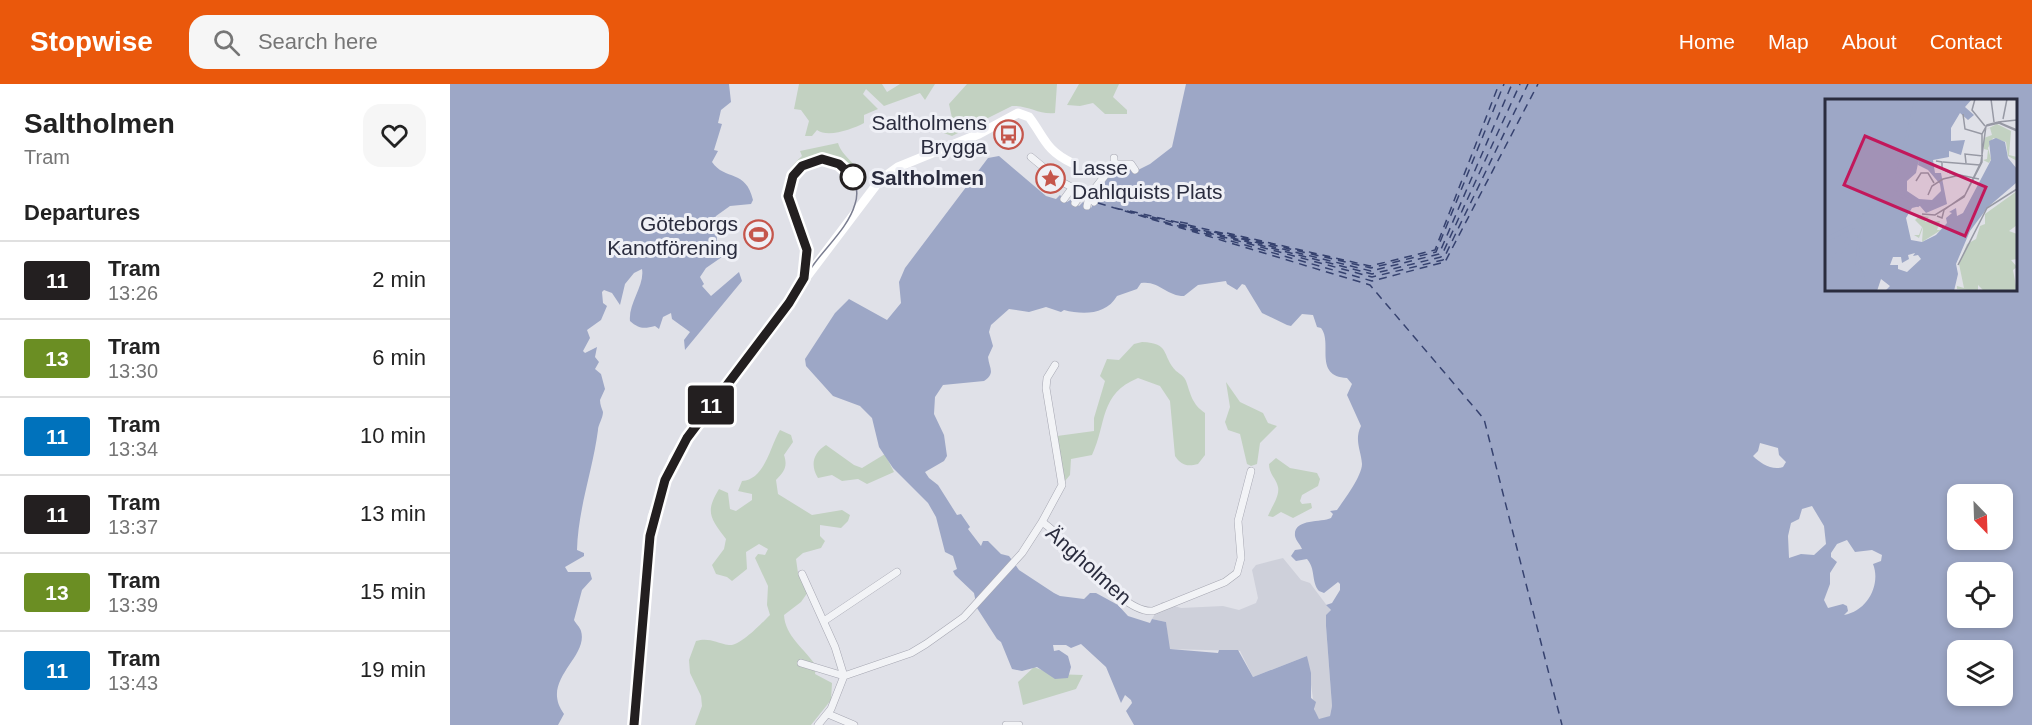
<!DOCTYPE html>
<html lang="en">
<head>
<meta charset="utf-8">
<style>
  :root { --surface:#fff; --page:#f6f6f6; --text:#222; --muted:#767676; --line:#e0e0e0; --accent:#ea580c }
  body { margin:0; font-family:Arial,sans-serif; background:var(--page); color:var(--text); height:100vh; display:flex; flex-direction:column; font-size:22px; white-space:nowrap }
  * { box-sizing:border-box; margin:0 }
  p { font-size:20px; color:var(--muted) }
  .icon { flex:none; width:33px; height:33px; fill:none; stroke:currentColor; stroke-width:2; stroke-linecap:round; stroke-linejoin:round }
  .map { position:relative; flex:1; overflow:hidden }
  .sheet { display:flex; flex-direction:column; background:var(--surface); width:450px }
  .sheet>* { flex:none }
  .badge { padding:0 12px; border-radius:4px; font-size:21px; line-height:39px }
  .needle { width:39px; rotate:157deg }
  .tools { position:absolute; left:1497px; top:400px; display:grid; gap:12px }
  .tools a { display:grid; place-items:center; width:66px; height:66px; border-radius:12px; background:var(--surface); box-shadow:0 3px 9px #0003; font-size:30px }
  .map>.badge { position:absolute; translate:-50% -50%; box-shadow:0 0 0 3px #fff }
  h2 { padding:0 24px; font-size:22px; line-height:54px }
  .round { display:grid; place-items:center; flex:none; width:63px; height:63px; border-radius:18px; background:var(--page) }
  .headline { display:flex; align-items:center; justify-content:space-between; height:102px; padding:0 24px }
  h1 { font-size:28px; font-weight:700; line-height:45px }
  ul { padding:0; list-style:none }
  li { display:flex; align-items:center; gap:18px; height:78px; padding:0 24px; border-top:2px solid var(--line) }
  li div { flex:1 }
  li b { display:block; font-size:22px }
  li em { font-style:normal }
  li .badge { min-width:66px; font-weight:700; text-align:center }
  header { display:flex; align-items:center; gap:36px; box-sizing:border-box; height:84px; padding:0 30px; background:var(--accent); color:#fff }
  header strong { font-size:28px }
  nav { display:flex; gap:33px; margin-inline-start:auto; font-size:21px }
  .search { width:420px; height:54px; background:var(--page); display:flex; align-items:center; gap:15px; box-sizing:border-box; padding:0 21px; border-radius:18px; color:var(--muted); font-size:22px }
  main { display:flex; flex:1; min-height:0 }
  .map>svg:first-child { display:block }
  .built { fill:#ced0da }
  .green { fill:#c2d1c1 }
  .water { fill:#9da7c6; fill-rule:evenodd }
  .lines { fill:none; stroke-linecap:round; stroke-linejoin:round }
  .ferry { stroke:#36426f; stroke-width:1.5; stroke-dasharray:8 6; stroke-linecap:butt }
  .street-casing { stroke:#a6a7b2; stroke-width:8 }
  .street { stroke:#f2f3f6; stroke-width:7 }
  .secondary { stroke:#fff; stroke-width:9 }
  .tram { stroke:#7a7d90; stroke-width:1.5 }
  .line-casing { stroke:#fff; stroke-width:14 }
  .line { stroke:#231f20; stroke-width:9 }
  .stop-dot { fill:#fff; stroke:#231f20; stroke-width:3 }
  .labels { text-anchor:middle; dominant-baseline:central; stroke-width:6; stroke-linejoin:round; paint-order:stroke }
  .poi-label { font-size:21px; fill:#2a2c3e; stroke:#eff0f6; text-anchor:end }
  .stop-label { font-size:21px; font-weight:bold; fill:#2a2c3e; stroke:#eff0f6; text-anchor:start }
  .street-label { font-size:21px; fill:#2a2c3e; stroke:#eff0f6 }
  .inset-river { fill:none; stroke:#9da7c6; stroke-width:3 }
  .inset-road { fill:none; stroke:#9799a4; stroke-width:1.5 }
  .view { fill:#c2185b; fill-opacity:0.15; stroke:#c2185b; stroke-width:3 }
  .inset-edge { fill:none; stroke:#2a2c3e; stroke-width:3 }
</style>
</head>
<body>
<header>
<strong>Stopwise</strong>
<div class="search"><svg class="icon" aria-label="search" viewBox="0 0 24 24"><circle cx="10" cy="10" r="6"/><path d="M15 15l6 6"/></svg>Search here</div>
<nav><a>Home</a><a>Map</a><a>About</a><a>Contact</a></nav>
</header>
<main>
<section class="sheet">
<div class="headline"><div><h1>Saltholmen</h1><p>Tram</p></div><a class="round"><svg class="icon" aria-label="heart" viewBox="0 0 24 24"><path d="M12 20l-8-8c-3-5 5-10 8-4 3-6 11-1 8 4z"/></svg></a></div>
<h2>Departures</h2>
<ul>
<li><span class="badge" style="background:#231f20;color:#fff">11</span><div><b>Tram</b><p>13:26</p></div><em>2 min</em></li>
<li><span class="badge" style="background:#6b8e23;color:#fff">13</span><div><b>Tram</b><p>13:30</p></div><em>6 min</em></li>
<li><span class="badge" style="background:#0072bc;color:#fff">11</span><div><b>Tram</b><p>13:34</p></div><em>10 min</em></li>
<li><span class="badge" style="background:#231f20;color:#fff">11</span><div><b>Tram</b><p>13:37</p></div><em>13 min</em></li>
<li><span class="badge" style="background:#6b8e23;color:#fff">13</span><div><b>Tram</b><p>13:39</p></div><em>15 min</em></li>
<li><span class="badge" style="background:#0072bc;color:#fff">11</span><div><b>Tram</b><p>13:43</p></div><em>19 min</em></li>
</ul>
</section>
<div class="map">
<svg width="1582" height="641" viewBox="0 0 1582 641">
  <rect width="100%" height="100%" fill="#e0e1e8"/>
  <!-- built -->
  <path class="built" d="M 833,474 L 851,496 L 860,499 L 881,527 L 876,532 L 876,542 L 882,622 L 880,632 L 874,635 L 869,635 L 865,629 L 857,572 L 803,593 L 790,567 L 719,565 L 716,538 L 702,535 L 712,518 L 731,524 L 773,522 L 789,526 L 806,519 L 808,514 L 802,486 L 806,481 Z"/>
  <!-- green -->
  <path class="green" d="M 349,0 L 432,0 L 437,8 L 450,0 L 485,0 L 475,16 L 470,9 L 434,22 L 416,5 L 413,10 L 428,25 L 414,31 L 414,39 C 403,45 378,54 367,46 L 362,52 L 355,52 L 359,37 L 351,26 L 344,25 Z
    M 517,0 L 607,0 L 605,29 C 589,31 578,21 562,22 L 502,52 L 491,48 L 487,35 L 489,33 L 504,40 L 511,40 L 513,37 L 502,34 L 499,20 Z
    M 629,0 L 669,0 L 663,13 L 677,26 L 677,30 L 655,30 L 643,19 L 630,22 L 617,21 Z
    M 388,59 C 392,73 409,80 409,93 L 407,93 C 386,52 331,72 335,118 L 332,115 C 334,96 337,85 352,72 L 350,67 Z
    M 692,258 C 721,259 711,271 726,287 C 730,290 734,292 736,297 C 741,311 742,320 755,329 L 755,371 L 748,380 C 737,383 731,381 725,372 L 720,317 L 710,302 L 688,294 C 649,310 657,339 642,371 L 621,375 L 620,391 L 615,397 L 607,352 L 644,347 L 644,334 L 655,297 L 650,292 L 657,275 L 669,276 L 684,260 Z
    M 776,298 L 790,318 L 813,329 L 818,339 L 827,342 L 810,359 L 807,380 L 801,382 L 797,380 L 790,350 L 778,346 L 775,338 L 780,323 Z
    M 330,346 L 341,351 L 343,358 L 334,371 C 338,383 334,388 326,396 L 328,410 L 362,431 L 392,426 L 400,431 L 398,437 L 391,444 L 370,441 L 370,452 L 375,457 L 371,464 L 353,469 L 346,475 L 348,489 L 358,508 L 351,518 L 334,531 C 335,552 355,565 366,582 L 365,590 L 382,599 L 381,616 L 361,641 L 245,641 L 252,622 L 251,612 L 240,589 L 239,576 L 246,557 C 259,553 266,559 279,561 C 289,563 312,539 320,531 L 317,521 L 318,502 L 305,474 L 308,470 L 315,471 L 318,465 L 309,460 L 296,468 L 297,485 L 282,497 L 277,493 L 266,490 L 262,481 L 274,465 L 276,455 C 260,434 255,428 269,405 L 278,409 L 280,425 L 286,427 L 302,416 L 302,410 L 288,407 L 292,397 C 315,396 320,362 330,346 Z
    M 376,361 L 404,381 L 412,384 L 435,370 L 444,388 L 417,400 L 408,395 L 392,397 L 382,391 L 368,394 C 360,381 363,369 376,361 Z
    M 826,374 L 840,384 L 867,389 L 870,395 L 868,402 L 852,411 L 850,417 L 852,420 L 861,419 L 862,424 L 843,434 L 831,428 L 823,433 L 818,432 C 821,424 830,412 828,403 C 826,394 819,390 819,380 Z
    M 584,583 L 602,590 L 633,591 L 626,605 L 573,621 L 568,598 Z"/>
  <!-- water -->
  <path class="water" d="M 0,0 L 279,0 L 281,18 L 271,26 L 268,39 L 272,40 L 264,66 L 268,67 L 262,78 C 275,97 296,85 303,116 L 301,120 L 280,122 L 266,132 L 267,158 L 264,159 L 263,167 L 279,159 L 282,166 L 256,184 L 250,193 L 254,200 L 252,202 L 261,212 L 289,188 L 292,197 L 235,266 L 234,256 L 240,248 L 222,235 L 221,229 L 213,233 L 209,245 L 205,242 C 194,245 189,245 180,237 C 178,220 195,201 192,185 L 184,189 L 175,200 L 170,221 L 162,209 L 154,206 L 152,208 L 153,219 L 157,222 L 151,236 L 137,246 L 140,254 L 133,267 L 135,269 L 147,263 L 145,273 L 149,278 L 145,285 L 151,290 L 155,305 L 150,316 C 150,321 152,325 153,328 C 153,334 148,341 148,346 C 143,385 128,425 127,466 L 134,469 L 134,472 L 115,483 L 118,488 L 140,488 L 142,495 L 132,506 L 124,536 C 126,540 130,543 131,547 C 139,574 89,596 114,630 L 108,641 L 0,641 Z
    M 736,0 L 1582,0 L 1582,641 L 684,641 L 676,627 L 682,619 L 681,616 L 675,611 L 671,619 L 656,583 L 631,560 L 621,564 L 616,561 L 603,561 L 604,567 L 609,566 L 618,572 L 621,583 L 618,594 L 605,595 L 587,583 L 572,587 L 562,585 L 551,558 L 547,555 L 527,524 L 524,509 L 505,491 L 503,487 L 507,485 L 503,472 L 495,468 L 486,433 L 478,419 L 443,384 L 429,363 L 422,334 L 410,322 L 383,312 L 356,282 L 355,275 L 385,229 L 399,215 L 437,236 L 451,219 L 449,198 L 455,184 L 538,74 L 549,72 L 596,112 L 606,115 L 610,111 L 617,118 L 622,115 L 629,122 L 633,118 L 641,124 L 658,92 L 667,89 L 670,92 L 677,85 L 676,82 L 680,82 L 684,88 L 700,80 L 722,63 ZM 1376,16 L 1566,16 L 1566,206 L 1376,206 ZM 776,197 L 777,200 L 787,206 L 792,200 L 795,201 L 812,229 L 837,241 L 841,242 L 852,230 L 863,231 L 867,243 L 871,244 C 883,259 863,292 897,294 L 902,300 L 897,311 L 911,342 C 904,356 911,366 912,380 C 912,392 894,416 887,426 L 880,427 L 883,430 L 881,434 C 871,439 843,434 845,452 C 846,457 850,460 852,465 L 845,466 L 841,472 L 846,477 L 857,475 C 866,485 861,498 869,507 L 874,509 L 888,498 L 890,500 L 890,506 L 882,519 L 876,521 L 881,526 L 876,531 L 876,542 L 882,622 L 880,632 L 869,635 L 864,625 L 866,618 L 861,614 L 861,589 L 857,572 L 803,593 L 788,566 L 769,566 L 768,569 L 720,565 L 716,538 L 702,535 L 700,539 L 678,532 L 668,521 L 646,509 L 640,509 L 634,515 L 610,512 L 604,509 L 569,486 L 559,472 L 551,470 L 538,457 L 533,457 L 531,462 L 518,445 L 520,443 L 511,430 L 507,431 L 488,401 L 479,394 L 475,388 L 494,377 L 497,372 L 494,351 L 484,330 L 485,313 L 493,301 L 534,297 C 546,289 539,284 538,273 L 543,262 L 539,248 L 541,241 L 559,225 L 579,228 L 596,223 L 611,228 L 614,226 C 633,231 656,231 667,212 L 687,205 L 691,199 C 708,196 717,212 734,212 L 748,201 ZM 1310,359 L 1328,364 L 1329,371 L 1336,378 L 1333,383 C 1322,387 1310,379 1303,372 L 1308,367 ZM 1508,411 L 1552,411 L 1552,456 L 1508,456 ZM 1362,422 L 1374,442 L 1376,460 L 1364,471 L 1351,470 L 1339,474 L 1338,452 L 1341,439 L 1349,435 L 1352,425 ZM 1397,456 L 1405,468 L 1422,466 L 1432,471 L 1431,477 L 1423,480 C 1431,500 1418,527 1394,531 L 1398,527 L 1397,522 L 1393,520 L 1378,524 L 1374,516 L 1380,500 L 1380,489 L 1387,478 L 1381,473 L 1381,469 L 1387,460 ZM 1508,489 L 1552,489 L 1552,534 L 1508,534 ZM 1508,567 L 1552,567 L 1552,612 L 1508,612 Z"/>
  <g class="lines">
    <!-- ferry -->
    <path class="ferry" d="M 648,119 L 920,201 L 1034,335 L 1112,641
      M 665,124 L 678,127
      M 677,127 L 701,134
      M 680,127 L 731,139
      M 702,133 L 730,140
      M 700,134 L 922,197 L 995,178 L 1088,0
      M 730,138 L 740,140
      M 729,140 L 739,142
      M 729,141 L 922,193 L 993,176 L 1078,0
      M 738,141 L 921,184 L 986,168 L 1054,0
      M 740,143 L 922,190 L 991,173 L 1070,0
      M 764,148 L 921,187 L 989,170 L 1062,0
      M 777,149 L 920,182 L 985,166 L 1049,0"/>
    <defs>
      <path id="street" d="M 581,73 L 610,97 L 639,112 L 664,80 L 664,74
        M 664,80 L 681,80 L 685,86
        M 664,80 L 674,88
        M 614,115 L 622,104
        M 625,119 L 632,109
        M 637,122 L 639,112 L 644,118
        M 592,438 C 622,457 670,530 703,527 L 775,498 L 787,489 L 791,474 L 788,437 L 801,387
        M 352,490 L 385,563 L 394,592
        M 374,537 L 447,488
        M 351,579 L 394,592
        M 378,630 L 404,641
        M 368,641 L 381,625 L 394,592 L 461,569 L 476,560 L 514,533 L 572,469 L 592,438 L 612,401 L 596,304 L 597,294 L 605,281
        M 556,641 L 569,641"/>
    </defs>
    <!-- street casing -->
    <use href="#street" class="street-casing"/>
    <!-- street -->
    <use href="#street" class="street"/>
    <!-- secondary -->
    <path class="secondary" d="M 182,641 L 202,433 L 223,374 L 247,338 L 430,96 L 448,83 L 529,50 L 568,29 L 579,33 C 595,54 595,66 622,79"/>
    <!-- tram -->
    <path class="tram" d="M 180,641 C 184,599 187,557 191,514 C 194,473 196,433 212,394 C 225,360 249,332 271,303 C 302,262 334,221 364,180 C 377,162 399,142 405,120 C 413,97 393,73 369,75 C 360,76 352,81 346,88 C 325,112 352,140 356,165 C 359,177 356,189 351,200 L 237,354 L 212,404 L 199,459 L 184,641"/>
  </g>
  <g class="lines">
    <defs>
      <path id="line" d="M 184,641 L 200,452 L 215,396 L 237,354 L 339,219 L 354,194 L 357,166 L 338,112 L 343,92 L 352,82 L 372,75 L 389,80 L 403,93"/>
    </defs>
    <!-- line casing -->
    <use href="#line" class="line-casing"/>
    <!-- line -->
    <use href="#line" class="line"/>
  </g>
  <!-- icons -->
  <defs>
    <symbol id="bus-ring" viewBox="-11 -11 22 22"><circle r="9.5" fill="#eff0f6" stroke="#c5564c" stroke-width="1.5"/><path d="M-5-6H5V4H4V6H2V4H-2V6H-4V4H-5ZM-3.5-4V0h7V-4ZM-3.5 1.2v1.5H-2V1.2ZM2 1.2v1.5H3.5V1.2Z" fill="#c5564c"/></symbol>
    <symbol id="sight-ring" viewBox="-11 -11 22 22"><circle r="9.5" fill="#eff0f6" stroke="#c5564c" stroke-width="1.5"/><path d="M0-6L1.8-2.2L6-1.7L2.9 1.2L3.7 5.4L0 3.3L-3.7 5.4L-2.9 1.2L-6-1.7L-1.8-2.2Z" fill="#c5564c"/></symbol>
    <symbol id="stadium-ring" viewBox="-11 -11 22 22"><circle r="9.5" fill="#eff0f6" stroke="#c5564c" stroke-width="1.5"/><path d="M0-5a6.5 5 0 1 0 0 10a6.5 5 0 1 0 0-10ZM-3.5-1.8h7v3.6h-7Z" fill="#c5564c"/></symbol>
  </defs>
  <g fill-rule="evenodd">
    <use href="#bus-ring" x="542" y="34" width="33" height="33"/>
    <use href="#sight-ring" x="584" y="78" width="33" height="33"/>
    <use href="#stadium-ring" x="292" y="134" width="33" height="33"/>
  </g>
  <!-- markers -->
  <circle class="stop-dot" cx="403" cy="93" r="12"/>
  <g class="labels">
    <!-- poi labels -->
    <g class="poi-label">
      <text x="537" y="38">Saltholmens<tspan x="537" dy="24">Brygga</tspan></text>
      <text x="622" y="83" text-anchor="start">Lasse<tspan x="622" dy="24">Dahlquists Plats</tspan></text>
      <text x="288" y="139">Göteborgs<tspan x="288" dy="24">Kanotförening</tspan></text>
    </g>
    <!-- stop labels -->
    <g class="stop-label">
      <text x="421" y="93">Saltholmen</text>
    </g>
    <!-- street labels -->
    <g class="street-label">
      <text transform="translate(639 481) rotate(42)">Ängholmen</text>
    </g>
  </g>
  <!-- overview -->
  <g transform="translate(1375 15)">
    <rect width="192" height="192" fill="#e0e1e8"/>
    <path d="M 172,25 L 186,32 L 184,56 L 192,58 L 192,62 L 183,57 L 181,43 L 168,39 L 163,49 L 166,60 L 164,64 L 158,61 L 162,60 L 163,51 L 159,50 L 159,56 L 159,39 L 167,36 L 165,29 L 160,31 ZM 192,92 L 192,126 L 184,132 L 192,135 L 192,160 L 186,161 L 192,168 L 188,171 L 192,192 L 159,192 L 153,186 L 153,192 L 132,190 L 132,187 L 139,189 L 134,165 L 142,145 L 151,140 L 155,127 L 160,125 L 160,115 ZM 95,116 L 104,118 L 100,123 L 115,122 L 112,131 L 116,131 L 97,143 L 98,128 L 94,139 L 89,136 L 94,136 L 97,128 L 90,121 Z" fill="#c2d1c1"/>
    <path d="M 0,0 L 147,0 L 140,8 L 149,16 L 143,21 L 135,14 L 126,29 L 126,42 L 140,41 L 136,56 L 124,52 L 124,58 L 108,61 L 110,74 L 116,74 L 122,105 L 101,114 L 95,107 L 87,109 L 81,119 L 86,141 L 97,143 L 111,136 L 122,124 L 121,119 L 127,114 L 124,113 L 131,109 L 132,117 L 138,114 L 166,61 L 164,42 L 171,39 L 180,43 L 183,59 L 192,70 L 191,84 L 163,108 L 145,132 L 131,165 L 133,175 L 129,192 L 60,192 L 65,187 L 56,180 L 52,192 L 0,192 ZM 94,60 L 93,66 L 103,71 L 115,85 L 116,92 L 107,101 L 94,100 L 82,92 L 82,82 L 91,74 ZM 90,154 L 88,157 L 93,156 L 96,160 L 82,173 L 73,170 L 73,166 L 65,166 L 68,158 L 76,158 L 77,164 L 84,160 L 83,156 Z" fill="#9da7c6" fill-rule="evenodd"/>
    <path class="inset-river" d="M 82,97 L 72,78 L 91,0M 0,140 L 28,126 L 48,109M 0,142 L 30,127 L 56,104M 0,170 L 45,115M 0,172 L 32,128 L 58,104M 0,174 L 35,128M 45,192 L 32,165 L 35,129 L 70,93 L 94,107"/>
    <path class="inset-road" d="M 150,0 L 147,11 L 160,27M 166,0 L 169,23M 138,15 L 140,30 L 157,35M 178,20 L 182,0M 173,23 L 192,21M 111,62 L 117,63 L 117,70 L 132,77M 118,63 L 155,66M 141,64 L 140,55 L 158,57M 91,82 L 96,74 L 103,74 L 109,84M 103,96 L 107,87 L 118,80 L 135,76 L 154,80M 97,115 L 110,116 L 139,98 L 157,63 L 157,35 L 162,26 L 173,23 L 192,31M 112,117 L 117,119 L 119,111 L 140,96 L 156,63 L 161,27 L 174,24 L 192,32M 133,166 L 162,109 L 192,90"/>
    <path class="view" d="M 40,37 L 161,88 L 140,137 L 19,86 Z"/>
    <rect width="192" height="192" class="inset-edge"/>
  </g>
</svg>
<div class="tools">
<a><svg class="needle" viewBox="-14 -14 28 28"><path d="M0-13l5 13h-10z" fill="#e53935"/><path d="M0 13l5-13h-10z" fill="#767676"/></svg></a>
<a><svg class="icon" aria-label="locate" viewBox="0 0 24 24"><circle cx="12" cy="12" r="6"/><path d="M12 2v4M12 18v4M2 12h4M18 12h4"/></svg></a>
<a><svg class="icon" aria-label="layers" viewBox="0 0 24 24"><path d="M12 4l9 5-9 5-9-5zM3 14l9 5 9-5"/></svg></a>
</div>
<b class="badge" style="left:261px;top:321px;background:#231f20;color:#fff">11</b>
</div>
</main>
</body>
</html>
